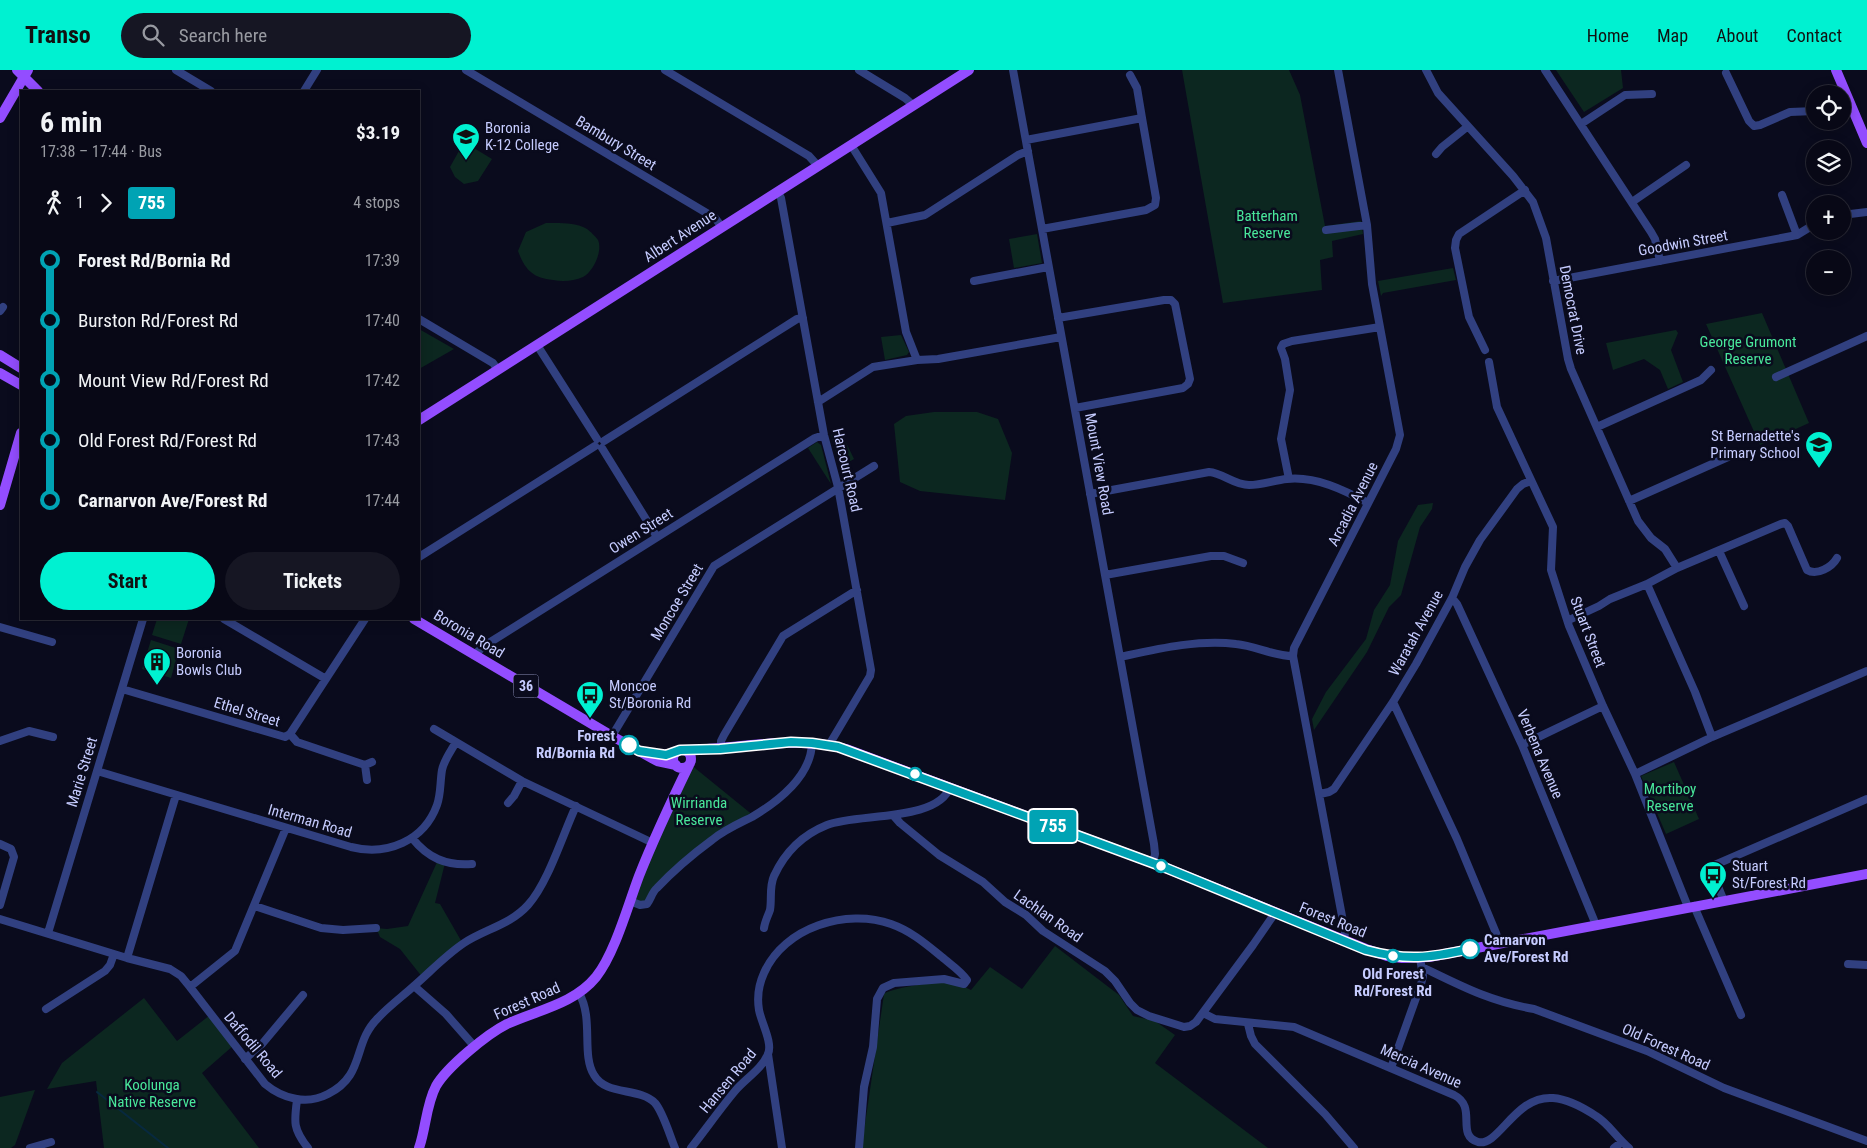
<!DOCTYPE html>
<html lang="en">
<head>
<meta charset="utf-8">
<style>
  :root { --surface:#080816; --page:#161623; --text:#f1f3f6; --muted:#989aa1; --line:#292935; --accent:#00f1d1 }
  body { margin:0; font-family:"Roboto Condensed",sans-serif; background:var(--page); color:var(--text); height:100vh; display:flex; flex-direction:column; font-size:19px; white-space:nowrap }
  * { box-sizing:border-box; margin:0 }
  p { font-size:16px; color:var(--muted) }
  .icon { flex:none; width:28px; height:28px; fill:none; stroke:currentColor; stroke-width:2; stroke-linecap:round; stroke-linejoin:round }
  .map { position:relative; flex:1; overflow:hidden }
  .drawer { position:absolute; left:20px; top:20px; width:400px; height:530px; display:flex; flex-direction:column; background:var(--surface); border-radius:0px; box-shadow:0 2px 12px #0003,0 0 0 1px var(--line) }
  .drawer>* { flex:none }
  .badge { padding:0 10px; border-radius:4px; font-size:18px; line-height:32px }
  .controls { position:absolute; left:1806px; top:15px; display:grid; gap:10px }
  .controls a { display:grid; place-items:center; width:45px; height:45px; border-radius:50%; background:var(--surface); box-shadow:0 2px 12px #0003,0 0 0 1px var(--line); font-size:25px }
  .map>.badge { position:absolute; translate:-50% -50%; box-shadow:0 0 0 2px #fff }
  .legs { display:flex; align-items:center; gap:8px; height:55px; padding:0 20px; font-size:16px }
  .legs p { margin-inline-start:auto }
  .headline { display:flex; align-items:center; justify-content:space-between; height:85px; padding:0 20px }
  h1 { font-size:28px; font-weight:700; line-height:38px }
  .cta { display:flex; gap:10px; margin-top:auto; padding:10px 20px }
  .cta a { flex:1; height:58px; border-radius:30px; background:var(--accent); color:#111; font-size:20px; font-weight:700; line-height:58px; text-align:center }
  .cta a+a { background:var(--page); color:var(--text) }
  ul { padding:0 20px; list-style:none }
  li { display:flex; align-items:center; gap:18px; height:60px; font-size:19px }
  li i { display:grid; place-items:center; width:8px; height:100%; margin:0 6px; background:currentColor }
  li i::after { content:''; width:12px; height:12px; margin:-6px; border:4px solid; border-radius:50%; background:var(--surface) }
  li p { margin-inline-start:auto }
  li:first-child i { background:linear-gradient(#0000 50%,currentColor 0) }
  li:last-child i { background:linear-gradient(currentColor 50%,#0000 0) }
  header { display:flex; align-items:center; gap:30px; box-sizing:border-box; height:70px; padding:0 25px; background:var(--accent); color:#111 }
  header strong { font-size:24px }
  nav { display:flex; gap:28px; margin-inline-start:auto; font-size:18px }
  .search { width:350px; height:45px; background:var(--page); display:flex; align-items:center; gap:12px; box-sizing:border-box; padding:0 18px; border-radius:28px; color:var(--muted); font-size:19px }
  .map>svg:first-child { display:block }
  .green { fill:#0c2720 }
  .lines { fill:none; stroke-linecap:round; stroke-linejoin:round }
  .stream { stroke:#07293f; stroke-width:2 }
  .minor { stroke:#314080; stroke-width:8 }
  .major { stroke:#934dff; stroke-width:10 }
  .line-1-casing { stroke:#fff; stroke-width:11 }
  .line-1 { stroke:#00a3b4; stroke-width:8 }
  .stop-1-dot { fill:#fff; stroke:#00a3b4; stroke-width:2.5 }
  .labels { text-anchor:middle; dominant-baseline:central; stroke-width:5; stroke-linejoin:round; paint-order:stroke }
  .shield { fill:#0a0b1d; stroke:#8e92bb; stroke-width:1 }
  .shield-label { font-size:14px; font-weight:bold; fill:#c6ccff }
  .poi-label { font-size:15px; fill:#c6ccff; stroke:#0a0b1d; text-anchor:start }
  .street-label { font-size:15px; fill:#c6ccff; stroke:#0a0b1d }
  .park-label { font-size:15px; fill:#49e79b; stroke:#0a0b1d }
  .stop-label { font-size:15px; font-weight:bold; fill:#c6ccff; stroke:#0a0b1d; text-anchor:end }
</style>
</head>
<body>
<header>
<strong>Transo</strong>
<div class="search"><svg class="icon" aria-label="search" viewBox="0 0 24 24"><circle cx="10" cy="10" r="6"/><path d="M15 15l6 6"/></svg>Search here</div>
<nav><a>Home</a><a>Map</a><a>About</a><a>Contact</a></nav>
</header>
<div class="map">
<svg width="1867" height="1078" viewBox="0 0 1867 1078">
  <rect width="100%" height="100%" fill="#0a0b1d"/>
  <!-- green -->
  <path class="green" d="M 1182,0 L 1289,0 L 1300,25 L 1325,156 L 1361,151 L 1363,164 L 1332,171 L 1333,187 L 1320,190 L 1322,220 L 1223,233 Z
    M 1556,0 L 1621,0 L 1623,18 L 1584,42 Z
    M 464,72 L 492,89 L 478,111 L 464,114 L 455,107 L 450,97 Z
    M 546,153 C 558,153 576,152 587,159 C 590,161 596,167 598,170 C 603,181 593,202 583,207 C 574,211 563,212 553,210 C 533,208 525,200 518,181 L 526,162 Z
    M 1037,164 L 1042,193 L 1014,198 L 1009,169 Z
    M 1453,198 L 1456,210 L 1383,223 L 1381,226 L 1378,211 Z
    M 1762,243 L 1809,353 L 1760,375 L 1706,254 Z
    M 419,259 L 454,279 L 419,299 Z
    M 1676,260 L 1678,263 L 1671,280 L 1683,312 L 1668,319 L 1660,300 L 1644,289 L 1613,300 L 1606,273 Z
    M 901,265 L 909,282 L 907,285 L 885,290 L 881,267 Z
    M 934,342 L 977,342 L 998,349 L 1012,383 L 1005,430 L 920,421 L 900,412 L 894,354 L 906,346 Z
    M 840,360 L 854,389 L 840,397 L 831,365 Z
    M 817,372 L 821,375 L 831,414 L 808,378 Z
    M 1433,433 L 1432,439 L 1420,457 L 1401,525 L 1389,537 L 1367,582 L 1314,660 L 1312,649 L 1326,622 L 1366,569 L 1374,540 L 1390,515 L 1398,471 L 1418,435 Z
    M 157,549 L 189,549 L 181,574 L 152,565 Z
    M 151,570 L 179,579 L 171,608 L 142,599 Z
    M 1674,692 L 1699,749 L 1666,764 L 1641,706 Z
    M 690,694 L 754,746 L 734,756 L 657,818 L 647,834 L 630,831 Z
    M 438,790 L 445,793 L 435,833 L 440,834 L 463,874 L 423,908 L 400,879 L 380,867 L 376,858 L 387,859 L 408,856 Z
    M 1055,876 L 1119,925 L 1133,946 L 1155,951 L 1175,965 L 1155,993 L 1268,1078 L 863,1078 L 863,1068 L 884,924 C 893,917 945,910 956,913 C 961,914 966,918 971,920 L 990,897 L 1022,919 Z
    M 144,928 L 177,971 L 210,945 L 234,975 L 202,1003 L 259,1078 L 104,1078 L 96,1011 L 47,1019 L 62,993 Z
    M 35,1020 L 15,1075 L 11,1078 L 0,1078 L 0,1027 Z"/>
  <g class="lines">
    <!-- stream -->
    <path class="stream" d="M 97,1022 L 168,1078"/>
    <!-- minor -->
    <path class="minor" d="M 176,0 L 211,21
      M 466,0 L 715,148 L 722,157
      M 665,0 L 809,86 L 818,96
      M 859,0 L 905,28 L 913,35
      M 1013,0 L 1154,774 L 1155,784 L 1153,793
      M 1338,0 L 1367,155 L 1372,214 L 1400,365 L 1396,379 L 1294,578 L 1293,586 L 1345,862 L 1344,871
      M 1426,0 L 1438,23 L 1513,106 L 1533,132 L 1546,168 L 1568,289 L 1571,299 L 1638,451 L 1651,468 L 1665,479 L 1677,498
      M 1545,0 L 1651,162 L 1655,169 L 1660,191
      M 1726,3 L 1749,51 L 1754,56 L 1760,55 L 1790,42 L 1815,41
      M 1130,5 L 1137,18 L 1142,48
      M 304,21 L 317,0
      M 1581,54 L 1625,25 L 1652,24
      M 1026,70 L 1142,48 L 1156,128 L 1155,135 L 1146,140 L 1042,159
      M 851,75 L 881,123 L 906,262 L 917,290
      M 1436,84 L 1442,77 L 1467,57
      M 778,122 L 781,128 L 824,365 L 838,417 L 871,600 L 870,606 L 829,675
      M 1782,125 L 1797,165
      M 1632,132 L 1686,95
      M 1842,145 L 1867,142
      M 887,153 L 925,145 L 1018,85 L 1028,81
      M 1326,160 L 1367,155
      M 974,211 L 1048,197
      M 1553,211 L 1797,165 L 1815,154
      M 0,241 L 3,237
      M 1058,248 L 1164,230 L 1171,230 L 1175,234 L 1190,309 L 1188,314 L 1183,318 L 1075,338
      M 419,249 L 493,293 L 498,300
      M 537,275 L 597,369
      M 1485,280 L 1469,247 L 1455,178 L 1456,170 L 1459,164 L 1525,120
      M 1489,292 L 1497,337 L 1553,457 L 1551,500 L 1569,556 L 1603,636 L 1635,704 L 1688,837
      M 1776,307 L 1867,266
      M 818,332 L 873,297 L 917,290 L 938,289 L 1061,267
      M 1597,357 L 1701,310 L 1711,300
      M 604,371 L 797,249 L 803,248
      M 602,378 L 657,467
      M 1289,409 L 1281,369 L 1290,320 L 1285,289 L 1281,278 L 1283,274 L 1292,271 L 1380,257
      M 1090,424 L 1209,402 C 1223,403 1234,415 1249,415 C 1262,415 1275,410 1287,409 C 1316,406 1344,420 1368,433
      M 1629,431 L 1728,387
      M 1719,481 L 1744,536
      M 419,487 L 595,376
      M 1105,505 L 1211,486 L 1224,486 L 1243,493
      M 1647,514 L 1695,622 L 1712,667
      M 1452,528 L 1457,534 L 1522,675 L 1596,855
      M 224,549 L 326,609
      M 1569,550 L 1599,536 L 1610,529 L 1647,514 L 1677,498 L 1781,454 L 1785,453 L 1788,456 L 1807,500 C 1817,506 1832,497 1837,488
      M 0,557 L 52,572
      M 474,585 L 484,576 L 815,368 L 824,365
      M 1120,587 C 1157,579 1199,569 1236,574 C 1256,576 1273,586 1293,586
      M 122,619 L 285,667 L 290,664 L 365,549
      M 1393,632 L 1457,769 L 1496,863 L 1499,873
      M 434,659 L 522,711 L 653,773
      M 290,664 L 297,672 L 365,695
      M 612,666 L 714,496 L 874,396
      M 0,671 L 29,661 L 53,667
      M 1522,675 L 1603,636
      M 721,679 L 721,671 L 724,665 L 783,566 L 857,520
      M 97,701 L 351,777 C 387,786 424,771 437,735 C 441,724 440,712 442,700 C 444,690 451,681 456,672
      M 1635,704 L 1712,667 L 1867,601
      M 367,710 L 365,695 L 372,692
      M 1320,724 L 1329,722 L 1334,719 L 1393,632 L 1416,594 L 1452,528 L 1465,497 L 1480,470 L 1517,419 L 1523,414 L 1531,411
      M 508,733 L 514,726 L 522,711
      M 893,745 L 900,753 L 939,785 L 983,812 L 1005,832 L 1026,845 L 1043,861 L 1105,901 L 1115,911 L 1130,933 L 1137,940 L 1149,946 L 1184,957 L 1190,956 L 1196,952 L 1253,875 L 1275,843
      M 412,768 C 428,788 446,796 472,794
      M 0,774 L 11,779 L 14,787 L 0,835
      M 630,831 L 640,835 L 647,834 C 651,829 652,822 657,818 C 673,801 693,784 712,770 C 724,760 738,754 752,747 C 779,731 811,706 812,673
      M 1724,831 L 1710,797 L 1867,729
      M 255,836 L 321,858 L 343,860 L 376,858
      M 1694,836 L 1741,945
      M 0,849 L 127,888 L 170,899 L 181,906 L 190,917 L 265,1014 C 283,1029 307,1035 328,1024 C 366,1005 352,973 378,948 C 389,936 403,926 415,915 C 431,901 446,885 464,873 C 485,859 510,855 528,835 C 548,813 563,764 576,736
      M 764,858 C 765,851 768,846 770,840 C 772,829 769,817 774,806 C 785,782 802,765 827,755 C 856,743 938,752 950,717
      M 48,863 L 143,549
      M 127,888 L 176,725
      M 1848,894 L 1867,895
      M 1426,899 C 1463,917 1492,932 1534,939 L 1647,981 L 1724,1018 L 1867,1071
      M 414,916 L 446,944 L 475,977
      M 190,917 L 235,881 L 286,758
      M 579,923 C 594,949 581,984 594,1005 C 606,1026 639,1017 655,1033 C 663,1042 670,1066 675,1078
      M 46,939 L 105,901 L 110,895 L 114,884
      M 1203,943 L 1215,949 L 1294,957 L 1454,1025 C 1478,1037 1455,1065 1478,1072 C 1499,1077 1515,1025 1553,1028 C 1568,1029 1584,1038 1596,1046 C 1608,1053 1617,1068 1629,1078
      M 1248,954 L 1251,966 L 1255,974 L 1325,1044 L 1354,1078
      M 768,984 L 782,1078
      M 245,989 L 262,974 L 303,925
      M 1391,998 L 1421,914 L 1423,906 L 1420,888
      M 297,1030 C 294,1052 293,1059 308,1078
      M 30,1078 L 51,1072
      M 691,1078 C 706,1059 720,1039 735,1021 C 745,1009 762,999 768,984 C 773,973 761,952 759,940 C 757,928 759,914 764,903 C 784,857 847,838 891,854 C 911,861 926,874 942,887 C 950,894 961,901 967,910 L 964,914 L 944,909 L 894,913 L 883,918 L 877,929 L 873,977 L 864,1017 L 859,1078
      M 1614,1078 L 1622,1072"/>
    <!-- major -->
    <path class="major" d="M 17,0 L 38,21
      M 1836,0 L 1867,73
      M 0,48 L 28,0
      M 0,285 L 21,298
      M 0,303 L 21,315
      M 419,350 L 969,0
      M 0,435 L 21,363
      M 414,549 L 612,666 L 657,691 L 676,695
      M673 689a9 9 0 1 1 18 0a9 9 0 1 1-18 0Z
      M 686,680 C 739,679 793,665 846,679 L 1166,798 L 1366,879 L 1387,886 L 1402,888 L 1429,887 L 1867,804
      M 647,683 L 665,685 L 676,682
      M 419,1078 C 426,1058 426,1035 436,1016 C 447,997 487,964 507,954 C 538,940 574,934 596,907 C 615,883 628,835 639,806 C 654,768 671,732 689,695"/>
  </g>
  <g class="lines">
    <defs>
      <path id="line-1" d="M 629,675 L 639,681 L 666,685 L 680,680 L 720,679 L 791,672 L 812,673 L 838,677 L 1166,798 L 1366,880 C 1407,891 1429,888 1470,879"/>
    </defs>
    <!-- line-1 casing -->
    <use href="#line-1" class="line-1-casing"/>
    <!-- line-1 -->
    <use href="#line-1" class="line-1"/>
  </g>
  <!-- icons -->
  <defs>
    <symbol id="school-pin" viewBox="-11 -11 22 30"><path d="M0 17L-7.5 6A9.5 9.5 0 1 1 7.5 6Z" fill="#00f1d1" stroke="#0a0b1d"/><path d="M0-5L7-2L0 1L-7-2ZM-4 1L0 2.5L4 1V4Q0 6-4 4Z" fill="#111"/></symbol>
    <symbol id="building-pin" viewBox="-11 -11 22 30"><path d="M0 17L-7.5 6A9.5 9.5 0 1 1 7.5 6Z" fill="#00f1d1" stroke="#0a0b1d"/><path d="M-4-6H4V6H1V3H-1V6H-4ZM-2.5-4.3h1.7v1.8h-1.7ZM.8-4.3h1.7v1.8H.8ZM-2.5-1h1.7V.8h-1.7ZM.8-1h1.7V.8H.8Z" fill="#111"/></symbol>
    <symbol id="bus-pin" viewBox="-11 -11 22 30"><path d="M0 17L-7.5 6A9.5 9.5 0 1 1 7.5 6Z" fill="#00f1d1" stroke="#0a0b1d"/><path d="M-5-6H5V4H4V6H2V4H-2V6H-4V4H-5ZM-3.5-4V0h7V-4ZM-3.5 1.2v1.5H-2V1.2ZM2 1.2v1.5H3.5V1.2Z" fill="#111"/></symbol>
  </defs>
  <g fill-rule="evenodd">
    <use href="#school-pin" x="450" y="51" width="32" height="43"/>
    <use href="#school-pin" x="1803" y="359" width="32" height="43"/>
    <use href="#building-pin" x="141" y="576" width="32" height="43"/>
    <use href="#bus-pin" x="574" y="609" width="32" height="43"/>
    <use href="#bus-pin" x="1697" y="789" width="32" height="43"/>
  </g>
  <!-- markers -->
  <g class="stop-1-dot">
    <circle cx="629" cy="675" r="9"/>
    <circle cx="915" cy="704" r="6"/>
    <circle cx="1161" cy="796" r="6"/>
    <circle cx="1470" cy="879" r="9"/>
    <circle cx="1393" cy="886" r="6"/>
  </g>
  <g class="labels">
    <!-- shield labels -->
    <rect class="shield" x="513.5" y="604.5" width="25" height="23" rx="4"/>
    <g class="shield-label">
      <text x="526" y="616">36</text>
    </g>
    <!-- poi labels -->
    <g class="poi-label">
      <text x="485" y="58">Boronia<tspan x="485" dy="17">K-12 College</tspan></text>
      <text x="1800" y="366" text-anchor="end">St Bernadette's<tspan x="1800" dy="17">Primary School</tspan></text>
      <text x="176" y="583">Boronia<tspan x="176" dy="17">Bowls Club</tspan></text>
      <text x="609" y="616">Moncoe<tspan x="609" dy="17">St/Boronia Rd</tspan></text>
      <text x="1732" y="796">Stuart<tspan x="1732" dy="17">St/Forest Rd</tspan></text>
    </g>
    <!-- street labels -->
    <g class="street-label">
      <text transform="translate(616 73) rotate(31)">Bambury Street</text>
      <text transform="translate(680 166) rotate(-33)">Albert Avenue</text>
      <text transform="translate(1683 173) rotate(-10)">Goodwin Street</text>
      <text transform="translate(1573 240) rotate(79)">Democrat Drive</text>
      <text transform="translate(1099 394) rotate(80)">Mount View Road</text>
      <text transform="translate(847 400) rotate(77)">Harcourt Road</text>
      <text transform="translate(1353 434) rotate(-63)">Arcadia Avenue</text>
      <text transform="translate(641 461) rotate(-32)">Owen Street</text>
      <text transform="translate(677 532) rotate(-59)">Moncoe Street</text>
      <text transform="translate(1588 562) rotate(69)">Stuart Street</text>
      <text transform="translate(1416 563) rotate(-61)">Waratah Avenue</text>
      <text transform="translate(469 564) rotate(31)">Boronia Road</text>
      <text transform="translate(247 642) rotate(17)">Ethel Street</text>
      <text transform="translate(1540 684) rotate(67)">Verbena Avenue</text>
      <text transform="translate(82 702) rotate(-73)">Marie Street</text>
      <text transform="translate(310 751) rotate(16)">Interman Road</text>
      <text transform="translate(1048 846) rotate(35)">Lachlan Road</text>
      <text transform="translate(1333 850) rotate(22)">Forest Road</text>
      <text transform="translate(527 931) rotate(-24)">Forest Road</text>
      <text transform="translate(253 975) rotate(50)">Daffodil Road</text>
      <text transform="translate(1666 977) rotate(24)">Old Forest Road</text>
      <text transform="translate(1421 996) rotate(24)">Mercia Avenue</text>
      <text transform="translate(728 1011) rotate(-50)">Hansen Road</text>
    </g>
    <!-- park labels -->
    <g class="park-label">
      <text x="1267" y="146">Batterham<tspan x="1267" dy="17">Reserve</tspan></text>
      <text x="1748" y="272">George Grumont<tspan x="1748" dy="17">Reserve</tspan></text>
      <text x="1670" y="719">Mortiboy<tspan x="1670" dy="17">Reserve</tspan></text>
      <text x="699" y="733">Wirrianda<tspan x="699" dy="17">Reserve</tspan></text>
      <text x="152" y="1015">Koolunga<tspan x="152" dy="17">Native Reserve</tspan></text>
    </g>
    <!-- stop labels -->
    <g class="stop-label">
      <text x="615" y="666">Forest<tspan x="615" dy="17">Rd/Bornia Rd</tspan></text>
      <text x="1484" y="870" text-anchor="start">Carnarvon<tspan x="1484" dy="17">Ave/Forest Rd</tspan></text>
      <text x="1393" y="904" text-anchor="middle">Old Forest<tspan x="1393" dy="17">Rd/Forest Rd</tspan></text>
    </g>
  </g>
</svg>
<div class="controls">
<a><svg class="icon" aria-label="locate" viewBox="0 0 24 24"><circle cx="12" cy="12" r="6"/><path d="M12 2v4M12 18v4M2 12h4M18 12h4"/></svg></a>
<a><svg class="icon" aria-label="layers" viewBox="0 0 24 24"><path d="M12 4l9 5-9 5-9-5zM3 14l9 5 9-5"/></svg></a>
<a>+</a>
<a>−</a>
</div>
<b class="badge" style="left:1053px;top:756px;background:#00a3b4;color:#fff">755</b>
<section class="drawer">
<div class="headline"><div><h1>6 min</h1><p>17:38 – 17:44 · Bus</p></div><b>$3.19</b></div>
<div class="legs"><svg class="icon" aria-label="walk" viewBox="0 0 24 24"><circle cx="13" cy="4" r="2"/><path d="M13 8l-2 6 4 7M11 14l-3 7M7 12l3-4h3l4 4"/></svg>1<svg class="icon" aria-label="forward" viewBox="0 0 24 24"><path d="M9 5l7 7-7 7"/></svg><b class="badge" style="background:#00a3b4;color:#fff">755</b><p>4 stops</p></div>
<ul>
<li><i style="color:#00a3b4"></i><b>Forest Rd/Bornia Rd</b><p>17:39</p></li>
<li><i style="color:#00a3b4"></i><span>Burston Rd/Forest Rd</span><p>17:40</p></li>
<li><i style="color:#00a3b4"></i><span>Mount View Rd/Forest Rd</span><p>17:42</p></li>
<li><i style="color:#00a3b4"></i><span>Old Forest Rd/Forest Rd</span><p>17:43</p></li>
<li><i style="color:#00a3b4"></i><b>Carnarvon Ave/Forest Rd</b><p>17:44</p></li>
</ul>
<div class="cta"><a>Start</a><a>Tickets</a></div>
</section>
</div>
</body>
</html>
